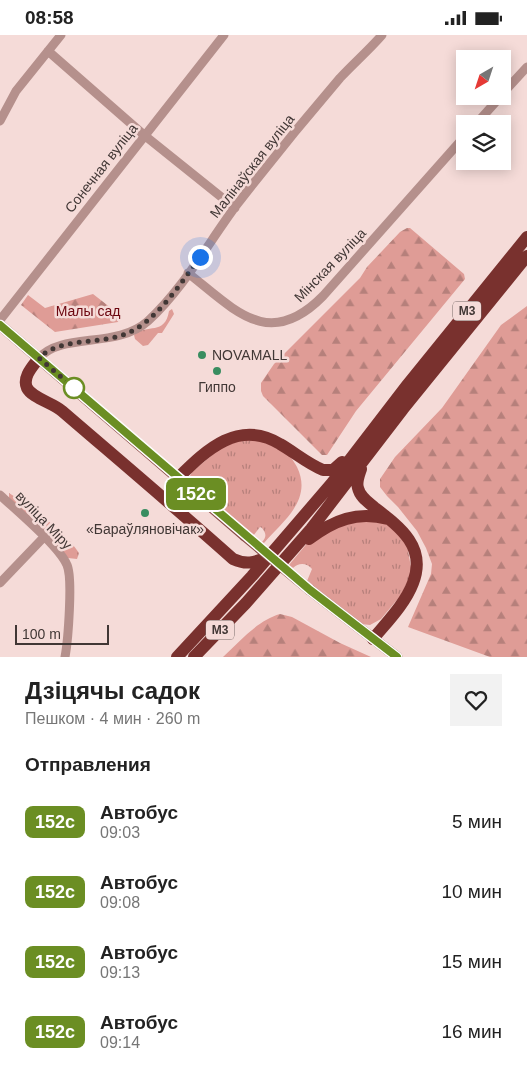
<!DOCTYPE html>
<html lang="ru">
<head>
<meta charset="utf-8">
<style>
  :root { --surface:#fff; --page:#f2f2f2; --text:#222; --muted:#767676 }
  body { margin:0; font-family:Helvetica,sans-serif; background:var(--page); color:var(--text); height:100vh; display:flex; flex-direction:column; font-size:19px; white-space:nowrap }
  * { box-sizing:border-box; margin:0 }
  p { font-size:16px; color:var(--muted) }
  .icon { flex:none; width:28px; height:28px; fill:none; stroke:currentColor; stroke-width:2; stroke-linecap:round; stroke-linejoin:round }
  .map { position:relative; height:622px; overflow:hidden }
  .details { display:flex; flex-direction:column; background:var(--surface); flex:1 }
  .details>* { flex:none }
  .badge { padding:0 10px; border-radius:8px; font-size:18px; line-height:32px }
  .needle { width:32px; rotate:219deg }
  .fabs { position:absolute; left:456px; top:15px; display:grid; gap:10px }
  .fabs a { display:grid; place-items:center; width:55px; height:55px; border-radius:0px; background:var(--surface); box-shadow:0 2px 12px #0003; font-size:25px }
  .scale { position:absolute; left:15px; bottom:12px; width:94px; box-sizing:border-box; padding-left:5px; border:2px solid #413735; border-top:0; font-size:14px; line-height:18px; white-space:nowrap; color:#413735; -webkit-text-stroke:4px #f5dbd8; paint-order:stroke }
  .you { position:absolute; width:25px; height:25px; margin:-12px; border:4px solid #fff; border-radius:50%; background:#1a73e8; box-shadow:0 0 0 8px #1a73e833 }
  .map>.badge { position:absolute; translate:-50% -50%; box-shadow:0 0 0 2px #fff }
  h2 { padding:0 25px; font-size:19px; line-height:45px }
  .round { display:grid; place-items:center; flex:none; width:52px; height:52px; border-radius:0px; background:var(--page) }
  .overview { display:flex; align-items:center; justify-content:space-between; height:85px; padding:0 25px }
  h1 { font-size:24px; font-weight:700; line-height:38px }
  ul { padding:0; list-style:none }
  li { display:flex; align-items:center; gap:15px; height:70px; padding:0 25px }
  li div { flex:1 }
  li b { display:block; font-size:19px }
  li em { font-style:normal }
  li .badge { min-width:55px; font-weight:700; text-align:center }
  .status { display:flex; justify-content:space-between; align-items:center; height:35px; padding:0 25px; background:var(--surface); direction:ltr }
  .status svg { height:14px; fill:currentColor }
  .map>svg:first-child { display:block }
  .grass { fill:url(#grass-tufts) }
  .forest { fill:url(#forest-firs) }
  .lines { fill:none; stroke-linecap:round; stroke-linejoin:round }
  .minor { stroke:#b5908c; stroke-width:9 }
  .major { stroke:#8a4b47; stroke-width:11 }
  .highway { stroke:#79312e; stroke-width:12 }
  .major-bridge { stroke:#8a4b47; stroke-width:11 }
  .line-casing { stroke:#fff; stroke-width:11 }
  .line { stroke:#6b8e23; stroke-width:8 }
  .walk { stroke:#413735; stroke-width:5; stroke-dasharray:0 9 }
  .poi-dot { fill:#398d60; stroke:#f5dbd8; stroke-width:2 }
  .stop-dot { fill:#fff; stroke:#6b8e23; stroke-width:2.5 }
  .labels { text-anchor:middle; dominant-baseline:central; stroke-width:5; stroke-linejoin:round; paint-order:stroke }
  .shield { fill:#f5dbd8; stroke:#776866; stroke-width:1 }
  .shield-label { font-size:12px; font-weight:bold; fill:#413735 }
  .street-label { font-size:14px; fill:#413735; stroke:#f5dbd8 }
  .park-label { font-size:14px; fill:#6c060f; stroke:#f5dbd8 }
  .poi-label { font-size:14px; fill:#413735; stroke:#f5dbd8 }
</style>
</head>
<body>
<div class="status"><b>08:58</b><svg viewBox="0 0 49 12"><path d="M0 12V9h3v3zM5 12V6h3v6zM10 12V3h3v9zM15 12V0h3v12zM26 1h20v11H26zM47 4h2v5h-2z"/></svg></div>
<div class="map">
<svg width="527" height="622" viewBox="0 0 527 622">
  <defs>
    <pattern id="grass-tufts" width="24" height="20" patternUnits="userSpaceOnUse" patternTransform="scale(1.25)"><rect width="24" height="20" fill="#df9c96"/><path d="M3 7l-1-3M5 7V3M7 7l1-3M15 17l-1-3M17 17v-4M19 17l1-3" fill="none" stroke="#b6807b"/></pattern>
    <pattern id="forest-firs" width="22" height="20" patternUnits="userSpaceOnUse" patternTransform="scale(1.25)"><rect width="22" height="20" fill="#df9c96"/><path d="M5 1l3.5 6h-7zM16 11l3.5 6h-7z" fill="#b6807b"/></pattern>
  </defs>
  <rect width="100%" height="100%" fill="#f5dbd8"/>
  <!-- grass -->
  <path class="grass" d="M 172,274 L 174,279 L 162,298 L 158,298 L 148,310 L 143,311 L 135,304 L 134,300 C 147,288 165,301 169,276 Z
    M 253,403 C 263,407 276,411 285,417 C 290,420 294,427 297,432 C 313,465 283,486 264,508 L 262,507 C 267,502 266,498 262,493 L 260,492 L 253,501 L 192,448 L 190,441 L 192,437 L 224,410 Z
    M 9,458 C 31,472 65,496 79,518 L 77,524 L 68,523 L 51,503 L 9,464 Z
    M 360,484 L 387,488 L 404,504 L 408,515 L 411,533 L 409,544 L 401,560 L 381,584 L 370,590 L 361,589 L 307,546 L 312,534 C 307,528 299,527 293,533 L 289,530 L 309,506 L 316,501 Z"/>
  <!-- forest -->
  <path class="forest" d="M 407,193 L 410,193 L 464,239 L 465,244 L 356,376 L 327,420 L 322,420 L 263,361 L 261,356 L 261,348 L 274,329 L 360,243 L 367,232 L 400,197 Z
    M 93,259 L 120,280 L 118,287 L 55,297 L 21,270 L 28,260 L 45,273 Z
    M 527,271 L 527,622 L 490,622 L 408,592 L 431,539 L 432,529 L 426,513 L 417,496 L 398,472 L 387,461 L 380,452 L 380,444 L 395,422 L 442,373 L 501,290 Z
    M 280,579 L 292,582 L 340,608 L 371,622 L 223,622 C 239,607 258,585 280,579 Z"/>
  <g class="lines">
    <!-- minor -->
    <path class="minor" d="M 48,16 L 144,100 L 235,173
      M 502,59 L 527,32
      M 0,86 L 16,56 L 61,0
      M 476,89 L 501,61
      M 188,238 C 235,275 269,316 323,261 L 465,101
      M 0,285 L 224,0
      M 39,323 C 62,297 117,314 148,286 C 183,254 207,210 235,172 C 269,128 304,85 340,43 C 354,28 369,15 382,0
      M 0,460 C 17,476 59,511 67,530 C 73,543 68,606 65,622
      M 0,548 L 44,502"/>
    <!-- major -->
    <path class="major" d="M 0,290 L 245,501
      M 310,555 L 397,622"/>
    <!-- highway -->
    <path class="highway" d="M 39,323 C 33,331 22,342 27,353 C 32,363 53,368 62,376 C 119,425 177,474 233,524 C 246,530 254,528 267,522
      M 361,434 C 359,440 356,447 358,453 C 360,462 368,467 375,473 C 400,492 427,512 413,548 C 405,569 387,587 373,604
      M 178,443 C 207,414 239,384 280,409 C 294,417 308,429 323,435 L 333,435 L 342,427
      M 309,504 C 334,485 357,476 388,484
      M 177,622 L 252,541 L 332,448 L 408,349 L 527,202
      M 194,622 L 246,568 L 311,494 L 403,374 L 527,221"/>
    <!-- major-bridge -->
    <path class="major-bridge" d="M 245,501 L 310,555"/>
  </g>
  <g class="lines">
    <defs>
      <path id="line" d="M 0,290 L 310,555 L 397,622"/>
    </defs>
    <!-- line casing -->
    <use href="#line" class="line-casing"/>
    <!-- line -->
    <use href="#line" class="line"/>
    <!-- walk -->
    <path class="walk" d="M 74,353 L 39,323 C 58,303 98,309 123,300 C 155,289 181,248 200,222"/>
  </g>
  <!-- markers -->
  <g class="poi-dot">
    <circle cx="202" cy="320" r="5"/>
    <circle cx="217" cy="336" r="5"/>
    <circle cx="145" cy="478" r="5"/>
  </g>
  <circle class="stop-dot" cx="74" cy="353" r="10"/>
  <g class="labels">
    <!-- shield labels -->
    <g class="shield">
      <rect x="453" y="266.5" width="28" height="19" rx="4"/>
      <rect x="206" y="585.5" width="28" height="19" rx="4"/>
    </g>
    <g class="shield-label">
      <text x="467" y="276">М3</text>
      <text x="220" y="595">М3</text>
    </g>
    <!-- street labels -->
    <g class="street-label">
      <text transform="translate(252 131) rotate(-52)">Малінаўская вуліца</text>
      <text transform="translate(101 133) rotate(-52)">Сонечная вуліца</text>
      <text transform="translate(330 230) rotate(-46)">Мінская вуліца</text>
      <text transform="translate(44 485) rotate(46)">вуліца Міру</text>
    </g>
    <!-- park labels -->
    <g class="park-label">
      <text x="88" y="276">Малы сад</text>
    </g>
    <!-- poi labels -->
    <g class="poi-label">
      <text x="212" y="320" text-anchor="start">NOVAMALL</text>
      <text x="217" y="352">Гиппо</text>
      <text x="145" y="494">«Бараўляновічак»</text>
    </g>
  </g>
</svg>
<div class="fabs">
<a><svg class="needle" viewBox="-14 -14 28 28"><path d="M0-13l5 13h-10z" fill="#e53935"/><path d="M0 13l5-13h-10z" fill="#767676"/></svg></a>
<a><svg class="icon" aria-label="layers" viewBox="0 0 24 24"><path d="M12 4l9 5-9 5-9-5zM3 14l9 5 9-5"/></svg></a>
</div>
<div class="scale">100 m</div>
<div class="you" style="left:200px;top:222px"></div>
<b class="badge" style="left:196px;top:459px;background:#6b8e23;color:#fff">152с</b>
</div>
<section class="details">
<div class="overview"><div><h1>Дзіцячы садок</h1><p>Пешком · 4 мин · 260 m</p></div><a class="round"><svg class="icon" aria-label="heart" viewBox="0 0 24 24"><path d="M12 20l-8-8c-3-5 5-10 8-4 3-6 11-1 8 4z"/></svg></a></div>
<h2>Отправления</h2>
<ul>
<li><span class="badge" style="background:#6b8e23;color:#fff">152с</span><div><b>Автобус</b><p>09:03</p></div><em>5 мин</em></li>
<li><span class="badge" style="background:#6b8e23;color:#fff">152с</span><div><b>Автобус</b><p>09:08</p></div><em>10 мин</em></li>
<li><span class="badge" style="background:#6b8e23;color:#fff">152с</span><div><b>Автобус</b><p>09:13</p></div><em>15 мин</em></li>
<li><span class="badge" style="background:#6b8e23;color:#fff">152с</span><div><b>Автобус</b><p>09:14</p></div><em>16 мин</em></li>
</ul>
</section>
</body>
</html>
